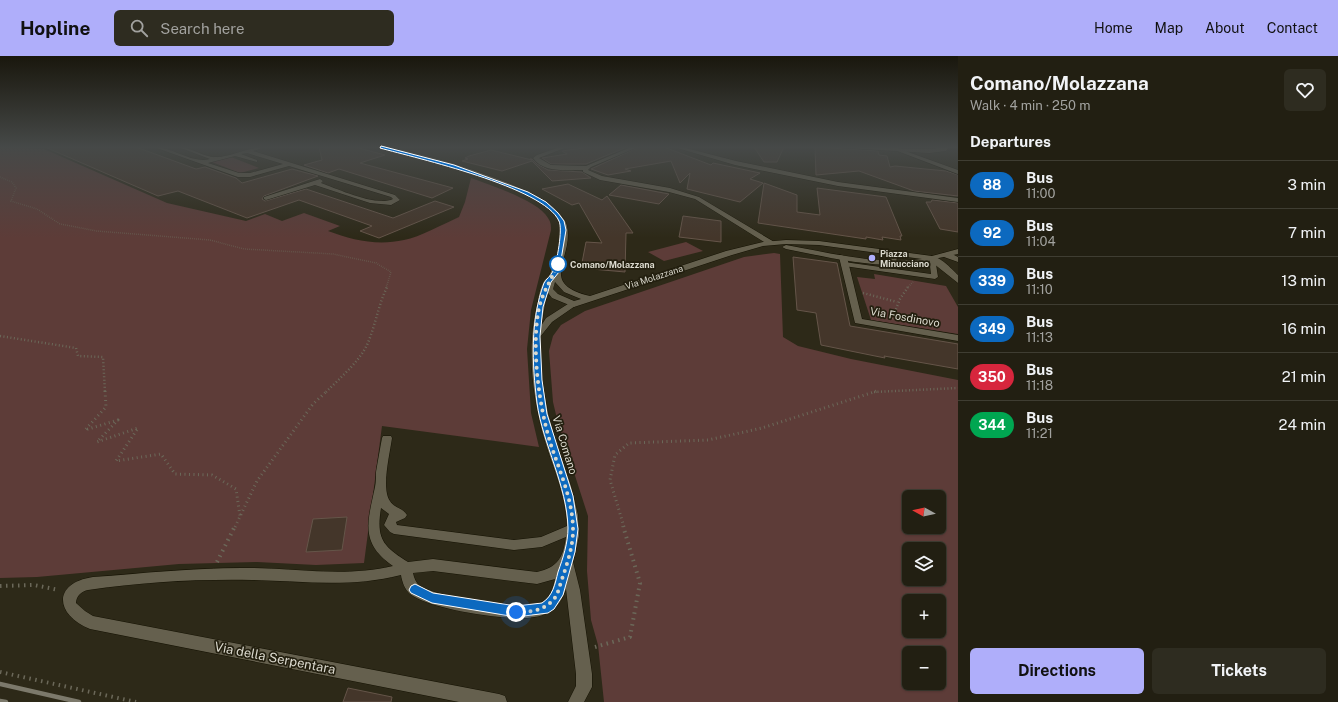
<!DOCTYPE html>
<html lang="en">
<head>
<meta charset="utf-8">
<style>
  :root { --surface:#221f12; --page:#2e2c20; --text:#f1f3f6; --muted:#a2a29f; --line:#3f3d32; --accent:#afaefa }
  body { margin:0; font-family:"Public Sans",sans-serif; background:var(--page); color:var(--text); height:100vh; display:flex; flex-direction:column; font-size:15px; white-space:nowrap }
  * { box-sizing:border-box; margin:0 }
  p { font-size:13px; color:var(--muted) }
  .icon { flex:none; width:22px; height:22px; fill:none; stroke:currentColor; stroke-width:2; stroke-linecap:round; stroke-linejoin:round }
  .map { position:relative; flex:1; overflow:hidden }
  .side { display:flex; flex-direction:column; background:var(--surface); width:380px }
  .side>* { flex:none }
  .badge { padding:0 8px; border-radius:13px; font-size:14px; line-height:26px }
  .needle { width:26px; rotate:278deg }
  .fabs { position:absolute; left:902px; top:434px; display:grid; gap:8px }
  .fabs a { display:grid; place-items:center; width:44px; height:44px; border-radius:6px; background:var(--surface); box-shadow:0 1px 3px #0004,0 0 0 1px var(--line); font-size:20px }
  .you { position:absolute; width:20px; height:20px; margin:-10px; border:3px solid #fff; border-radius:50%; background:#1a73e8; box-shadow:0 0 0 6px #1a73e833 }
  .map>.badge { position:absolute; translate:-50% -50%; box-shadow:0 0 0 2px #fff }
  h2 { padding:0 12px; font-size:15px; line-height:36px }
  .round { display:grid; place-items:center; flex:none; width:42px; height:42px; border-radius:6px; background:var(--page) }
  .overview { display:flex; align-items:center; justify-content:space-between; height:68px; padding:0 12px }
  h1 { font-size:19px; font-weight:700; line-height:30px }
  .cta { display:flex; gap:8px; margin-top:auto; padding:8px 12px }
  .cta a { flex:1; height:46px; border-radius:6px; background:var(--accent); color:#111; font-size:16px; font-weight:700; line-height:46px; text-align:center }
  .cta a+a { background:var(--page); color:var(--text) }
  ul { padding:0; list-style:none }
  li { display:flex; align-items:center; gap:12px; height:48px; padding:0 12px; border-top:1px solid var(--line) }
  li div { flex:1 }
  li b { display:block; font-size:15px }
  li em { font-style:normal }
  li .badge { min-width:44px; font-weight:700; text-align:center }
  header { display:flex; align-items:center; gap:24px; box-sizing:border-box; height:56px; padding:0 20px; background:var(--accent); color:#111 }
  header strong { font-size:19px }
  nav { display:flex; gap:22px; margin-inline-start:auto; font-size:14px }
  .search { width:280px; height:36px; background:var(--page); display:flex; align-items:center; gap:10px; box-sizing:border-box; padding:0 14px; border-radius:6px; color:var(--muted); font-size:15px }
  main { display:flex; flex:1; min-height:0 }
  .map>svg:first-child { display:block }
  .green { fill:#5d3c38; fill-rule:evenodd }
  .building { fill:#44362a; stroke:#655549 }
  .lines { fill:none; stroke-linecap:round; stroke-linejoin:round }
  .service-casing { stroke:#151203; stroke-width:1 }
  .minor-casing { stroke:#151203; stroke-width:1 }
  .tertiary-casing { stroke:#151203; stroke-width:1 }
  .path-far3 { stroke:#6b6859; stroke-width:1.5; stroke-dasharray:0.5 1.5; stroke-linecap:butt }
  .path-far2 { stroke:#6b6859; stroke-width:2.5; stroke-dasharray:1 2.5; stroke-linecap:butt }
  .path-far1 { stroke:#6b6859; stroke-width:3; stroke-dasharray:1 3.5; stroke-linecap:butt }
  .path { stroke:#6b6859; stroke-width:4; stroke-dasharray:1.5 4.5; stroke-linecap:butt }
  .service { fill:#65604e; fill-rule:evenodd }
  .minor { fill:#65604e; fill-rule:evenodd }
  .tertiary { fill:#65604e; fill-rule:evenodd }
  .rail { stroke:#7c796b; stroke-width:4.5 }
  .line { fill:#0c69bf; stroke:#fff }
  .walk { stroke:#dbd9ce; stroke-width:4; stroke-dasharray:0 7.2 }
  .poi-dot { fill:#afaefa; stroke:#231f0f; stroke-width:1.5 }
  .stop-dot { fill:#fff; stroke:#0c69bf; stroke-width:2 }
  .labels { text-anchor:middle; dominant-baseline:central; stroke-width:3.5; stroke-linejoin:round; paint-order:stroke }
  .far-poi-label { font-size:9px; font-weight:bold; fill:#dbd9ce; stroke:#231f0f; text-anchor:start }
  .far-stop-label { font-size:9px; font-weight:bold; fill:#dbd9ce; stroke:#231f0f; text-anchor:start }
  .far-street-label { font-size:9px; fill:#dbd9ce; stroke:#231f0f }
  .street-label { font-size:11px; fill:#dbd9ce; stroke:#231f0f }
  .near-street-label { font-size:13px; fill:#dbd9ce; stroke:#231f0f }
</style>
</head>
<body>
<header>
<strong>Hopline</strong>
<div class="search"><svg class="icon" aria-label="search" viewBox="0 0 24 24"><circle cx="10" cy="10" r="6"/><path d="M15 15l6 6"/></svg>Search here</div>
<nav><a>Home</a><a>Map</a><a>About</a><a>Contact</a></nav>
</header>
<main>
<div class="map">
<svg width="958" height="646" viewBox="0 0 958 646">
  <rect width="100%" height="100%" fill="#2d2918"/>
  <!-- green -->
  <path class="green" d="M 0,91 L 44,93 L 167,147 L 246,165 L 265,158 L 282,165 L 304,157 L 340,170 L 328,175 C 352,184 377,190 404,184 C 420,181 443,168 459,161 L 465,146 L 471,122 C 490,129 539,145 548,162 C 551,166 551,170 551,174 L 531,254 L 527,293 L 531,357 L 539,391 L 382,370 L 364,507 L 316,509 L 257,506 L 179,508 L 37,521 L 0,522 Z
    M 231,101 L 259,112 L 240,117 L 212,106 Z
    M 686,186 L 703,195 L 664,205 L 648,196 Z
    M 774,197 L 780,198 L 783,281 L 798,290 L 851,303 L 958,324 L 958,646 L 604,646 L 598,589 L 591,564 L 587,515 L 588,460 L 558,367 L 553,346 L 549,295 L 553,280 L 561,269 L 585,255 L 744,201 ZM 909,441 L 939,441 L 939,471 L 909,471 ZM 909,493 L 939,493 L 939,523 L 909,523 ZM 909,545 L 939,545 L 939,575 L 909,575 ZM 909,597 L 939,597 L 939,627 L 909,627 Z
    M 874,218 L 946,230 L 958,251 L 958,278 L 871,264 L 857,221 L 875,223 Z"/>
  <!-- building -->
  <path class="building" d="M 45,91 L 136,91 L 196,113 L 205,111 L 236,122 L 242,127 L 292,113 L 318,120 L 264,140 L 262,143 L 265,145 L 306,133 L 393,162 L 435,145 L 454,151 L 379,182 L 360,175 L 372,170 L 299,144 L 247,162 L 178,135 L 158,140 Z
    M 319,91 L 355,91 L 385,99 L 360,107 L 453,132 L 432,142 L 339,113 L 328,117 L 304,109 L 322,104 Z
    M 591,91 L 627,91 L 586,108 L 551,108 L 542,102 L 567,98 L 562,95 Z
    M 639,91 L 664,91 L 711,109 L 713,107 L 760,117 L 750,123 L 763,127 L 740,146 L 687,133 L 690,117 L 680,127 L 671,105 L 625,113 L 631,115 L 608,119 L 591,113 Z
    M 754,91 L 784,91 L 777,106 L 764,106 Z
    M 815,91 L 878,95 L 879,99 L 887,100 L 890,111 L 895,110 L 946,115 L 958,119 L 958,140 L 914,135 L 859,115 L 816,119 Z
    M 491,94 L 532,104 L 530,103 L 532,103 L 537,108 L 548,114 L 582,116 L 591,122 L 552,125 L 532,105 L 502,115 L 462,105 L 468,103 L 465,102 L 469,100 Z
    M 764,127 L 797,139 L 797,156 L 820,159 L 817,132 L 886,141 L 902,180 L 900,180 L 901,184 L 882,181 L 883,184 L 866,181 L 866,183 L 758,167 Z
    M 568,128 L 602,144 L 607,140 L 633,177 L 626,177 L 625,216 L 581,212 L 586,186 L 602,187 L 579,147 L 572,149 L 542,133 Z
    M 621,129 L 669,138 L 659,148 L 609,139 Z
    M 932,144 L 958,147 L 958,176 L 940,173 L 926,146 L 931,146 Z
    M 683,160 L 721,165 L 721,186 L 679,181 Z
    M 793,201 L 837,207 L 850,270 L 958,288 L 958,313 L 884,300 L 885,302 L 821,289 L 816,257 L 797,254 Z
    M 347,461 L 342,494 L 306,496 L 313,463 Z
    M 348,632 L 392,641 L 391,646 L 343,646 Z"/>
  <g class="lines">
    <defs>
      <path id="service" d="M 932,200 L 935,202 L 938,221 L 935,223 L 844,210 L 841,208 L 844,206 L 931,218 L 929,202 Z
        M 549,221 L 552,223 L 547,238 L 541,270 L 546,262 L 571,246 L 574,246 L 578,248 L 552,266 L 540,281 L 540,289 L 542,324 L 548,357 L 556,386 L 571,430 L 578,459 L 579,480 L 573,506 L 580,534 L 592,618 L 592,631 L 584,646 L 568,646 L 576,630 L 576,618 L 566,533 C 563,541 559,550 551,555 C 543,560 533,562 524,562 C 500,563 429,553 410,538 C 405,534 402,526 401,519 C 351,532 302,525 252,524 C 198,523 142,526 88,534 C 82,535 76,540 76,547 L 85,555 L 93,560 L 499,638 L 505,640 L 507,646 L 459,646 L 90,573 C 55,559 52,527 93,521 C 146,517 200,511 254,512 C 300,513 347,521 393,510 C 359,487 368,465 375,431 C 376,426 376,421 376,416 C 378,404 380,393 382,382 L 383,380 L 391,380 L 392,382 C 390,397 381,433 390,445 C 394,452 403,452 407,459 L 405,462 L 396,466 L 397,469 L 514,484 L 541,481 L 567,470 C 566,440 554,414 545,385 C 532,341 526,290 538,245 C 539,238 542,223 549,221 ZM 381,452 L 389,458 L 384,469 L 390,476 L 394,478 L 514,494 L 542,491 L 566,481 C 563,502 558,511 537,516 L 433,503 L 408,506 C 383,490 376,483 381,452 ZM 433,515 L 537,528 L 555,523 C 553,532 551,541 542,546 C 526,555 435,541 420,530 C 416,527 414,522 413,517 Z"/>
      <path id="minor" d="M 154,91 C 173,91 192,108 210,103 L 178,91 C 191,91 205,102 217,101 C 231,101 248,91 265,91 L 253,95 L 395,139 L 400,144 L 391,149 L 370,147 L 315,129 L 266,144 L 264,143 L 264,141 L 320,123 L 323,125 L 321,127 C 338,133 376,151 393,143 L 391,141 L 289,110 L 250,121 L 238,121 ZM 247,97 L 283,108 L 250,117 L 239,117 L 208,107 L 235,100 L 257,106 L 257,104 L 241,98 Z
        M 560,91 L 567,91 L 539,102 L 551,109 L 586,110 L 631,91 L 638,91 L 591,111 L 588,114 L 602,120 L 670,132 L 699,141 L 776,187 L 769,189 L 695,143 L 669,136 L 600,124 L 583,116 L 583,114 C 567,114 543,117 533,102 L 537,99 Z
        M 674,91 L 682,91 L 736,105 L 838,126 L 958,142 L 958,146 L 838,130 L 735,109 Z
        M 831,91 L 929,93 L 949,91 L 946,95 L 929,97 Z
        M 887,195 L 893,195 L 897,202 L 895,209 L 888,207 Z
        M 944,197 L 950,197 L 958,201 L 958,206 L 944,201 Z
        M 840,199 L 847,201 L 862,263 L 958,279 L 958,285 L 855,267 L 839,201 Z
        M 929,200 C 939,199 951,212 958,219 L 958,227 L 929,204 Z"/>
      <path id="tertiary" d="M 379,91 C 410,91 539,131 557,155 C 561,159 566,165 567,170 C 574,203 537,227 590,240 L 726,195 L 763,186 L 786,184 L 819,185 L 932,200 L 958,193 L 958,198 L 929,204 L 929,207 L 926,207 C 879,214 832,202 786,193 L 782,191 L 786,189 C 830,197 877,209 922,203 L 819,189 L 786,188 L 763,190 L 732,199 L 574,251 L 552,242 L 545,233 C 549,215 566,188 560,168 C 549,136 450,110 419,102 C 407,99 389,97 379,91 ZM 555,226 L 564,236 L 581,243 L 574,245 L 558,238 L 553,233 Z
        M 887,91 L 894,91 L 958,114 L 958,118 Z"/>
    </defs>
    <!-- service casing -->
    <use href="#service" class="service-casing"/>
    <!-- minor casing -->
    <use href="#minor" class="minor-casing"/>
    <!-- tertiary casing -->
    <use href="#tertiary" class="tertiary-casing"/>
    <!-- path-far3 -->
    <path class="path-far3" d="M 0,121 L 12,126 L 16,132 L 11,145 L 37,153 L 60,168 L 97,175 L 210,184 L 244,193 L 333,198 L 376,207 L 391,216 L 386,232
      M 907,232 L 913,226"/>
    <!-- path-far2 -->
    <path class="path-far2" d="M 863,237 L 897,246
      M 892,263 L 900,243 L 908,231
      M 0,280 L 76,292 L 78,300 L 103,301 L 105,336
      M 326,336 C 339,323 359,306 367,289 C 375,271 378,250 387,231
      M 874,336 L 958,332"/>
    <!-- path-far1 -->
    <path class="path-far1" d="M 105,335 L 106,351 L 85,374 L 118,364 L 97,386 L 138,372 L 116,405 L 161,398 L 175,418 L 212,419 L 236,433 L 240,460
      M 235,471 L 257,425 L 313,348 L 327,335
      M 624,471 L 610,424 L 615,399 L 629,387 L 708,384 L 762,372 L 877,335"/>
    <!-- path -->
    <path class="path" d="M 217,506 L 235,470
      M 0,530 L 34,529 L 59,534
      M 595,591 L 630,581 L 640,527 L 623,470
      M 0,616 L 136,646"/>
    <!-- service -->
    <use href="#service" class="service"/>
    <!-- minor -->
    <use href="#minor" class="minor"/>
    <!-- tertiary -->
    <use href="#tertiary" class="tertiary"/>
    <!-- rail -->
    <path class="rail" d="M 0,628 L 79,646
      M 0,645 L 6,646"/>
  </g>
  <!-- sky -->
  <linearGradient id="sky" x2="0" y2="1"><stop stop-color="#19170d"/><stop offset="0.5" stop-color="#464948"/><stop offset="1" stop-color="#464948" stop-opacity="0"/></linearGradient>
  <rect width="958" height="182" fill="url(#sky)"/>
  <!-- line -->
  <path class="line" d="M 381,90 L 454,109 L 528,136 L 546,146 L 558,157 L 564,165 L 566,174 L 559,216 L 551,226 L 543,251 L 540,280 L 542,324 L 547,358 L 573,440 L 578,473 L 575,496 L 563,539 L 554,553 L 548,557 L 516,561 L 432,547 L 411,537 L 409,534 L 411,530 L 415,528 L 433,537 L 516,550 L 542,547 C 553,540 555,528 558,516 C 563,502 568,487 568,472 C 567,429 543,389 537,347 C 532,307 530,265 544,227 C 546,223 551,220 553,215 C 557,206 563,173 559,165 C 544,131 416,102 380,92 Z"/>
  <g class="lines">
    <!-- walk -->
    <path class="walk" d="M 516,556 C 534,556 547,554 557,539 C 563,518 573,496 573,474 C 573,445 560,416 551,389 C 539,351 531,292 539,252 C 543,235 552,223 558,208"/>
  </g>
  <!-- markers -->
  <circle class="poi-dot" cx="872" cy="202" r="4"/>
  <circle class="stop-dot" cx="558" cy="208" r="8"/>
  <g class="labels">
    <!-- far-poi labels -->
    <g class="far-poi-label">
      <text x="880" y="197">Piazza<tspan x="880" dy="10">Minucciano</tspan></text>
    </g>
    <!-- far-stop labels -->
    <g class="far-stop-label">
      <text x="570" y="208">Comano/Molazzana</text>
    </g>
    <!-- far-street labels -->
    <g class="far-street-label">
      <text transform="translate(654 221) rotate(-18)">Via Molazzana</text>
    </g>
    <!-- street labels -->
    <g class="street-label">
      <text transform="translate(905 261) rotate(10)">Via Fosdinovo</text>
      <text transform="translate(565 389) rotate(73)">Via Comano</text>
    </g>
    <!-- near-street labels -->
    <g class="near-street-label">
      <text transform="translate(275 602) rotate(11)">Via della Serpentara</text>
    </g>
  </g>
</svg>
<div class="fabs">
<a><svg class="needle" viewBox="-14 -14 28 28"><path d="M0-13l5 13h-10z" fill="#e53935"/><path d="M0 13l5-13h-10z" fill="#a2a29f"/></svg></a>
<a><svg class="icon" aria-label="layers" viewBox="0 0 24 24"><path d="M12 4l9 5-9 5-9-5zM3 14l9 5 9-5"/></svg></a>
<a>+</a>
<a>−</a>
</div>
<div class="you" style="left:516px;top:556px"></div>
</div>
<section class="side">
<div class="overview"><div><h1>Comano/Molazzana</h1><p>Walk · 4 min · 250 m</p></div><a class="round"><svg class="icon" aria-label="heart" viewBox="0 0 24 24"><path d="M12 20l-8-8c-3-5 5-10 8-4 3-6 11-1 8 4z"/></svg></a></div>
<h2>Departures</h2>
<ul>
<li><span class="badge" style="background:#0c69bf;color:#fff">88</span><div><b>Bus</b><p>11:00</p></div><em>3 min</em></li>
<li><span class="badge" style="background:#0c69bf;color:#fff">92</span><div><b>Bus</b><p>11:04</p></div><em>7 min</em></li>
<li><span class="badge" style="background:#0c69bf;color:#fff">339</span><div><b>Bus</b><p>11:10</p></div><em>13 min</em></li>
<li><span class="badge" style="background:#0c69bf;color:#fff">349</span><div><b>Bus</b><p>11:13</p></div><em>16 min</em></li>
<li><span class="badge" style="background:#d7263d;color:#fff">350</span><div><b>Bus</b><p>11:18</p></div><em>21 min</em></li>
<li><span class="badge" style="background:#00a651;color:#fff">344</span><div><b>Bus</b><p>11:21</p></div><em>24 min</em></li>
</ul>
<div class="cta"><a>Directions</a><a>Tickets</a></div>
</section>
</main>
</body>
</html>
